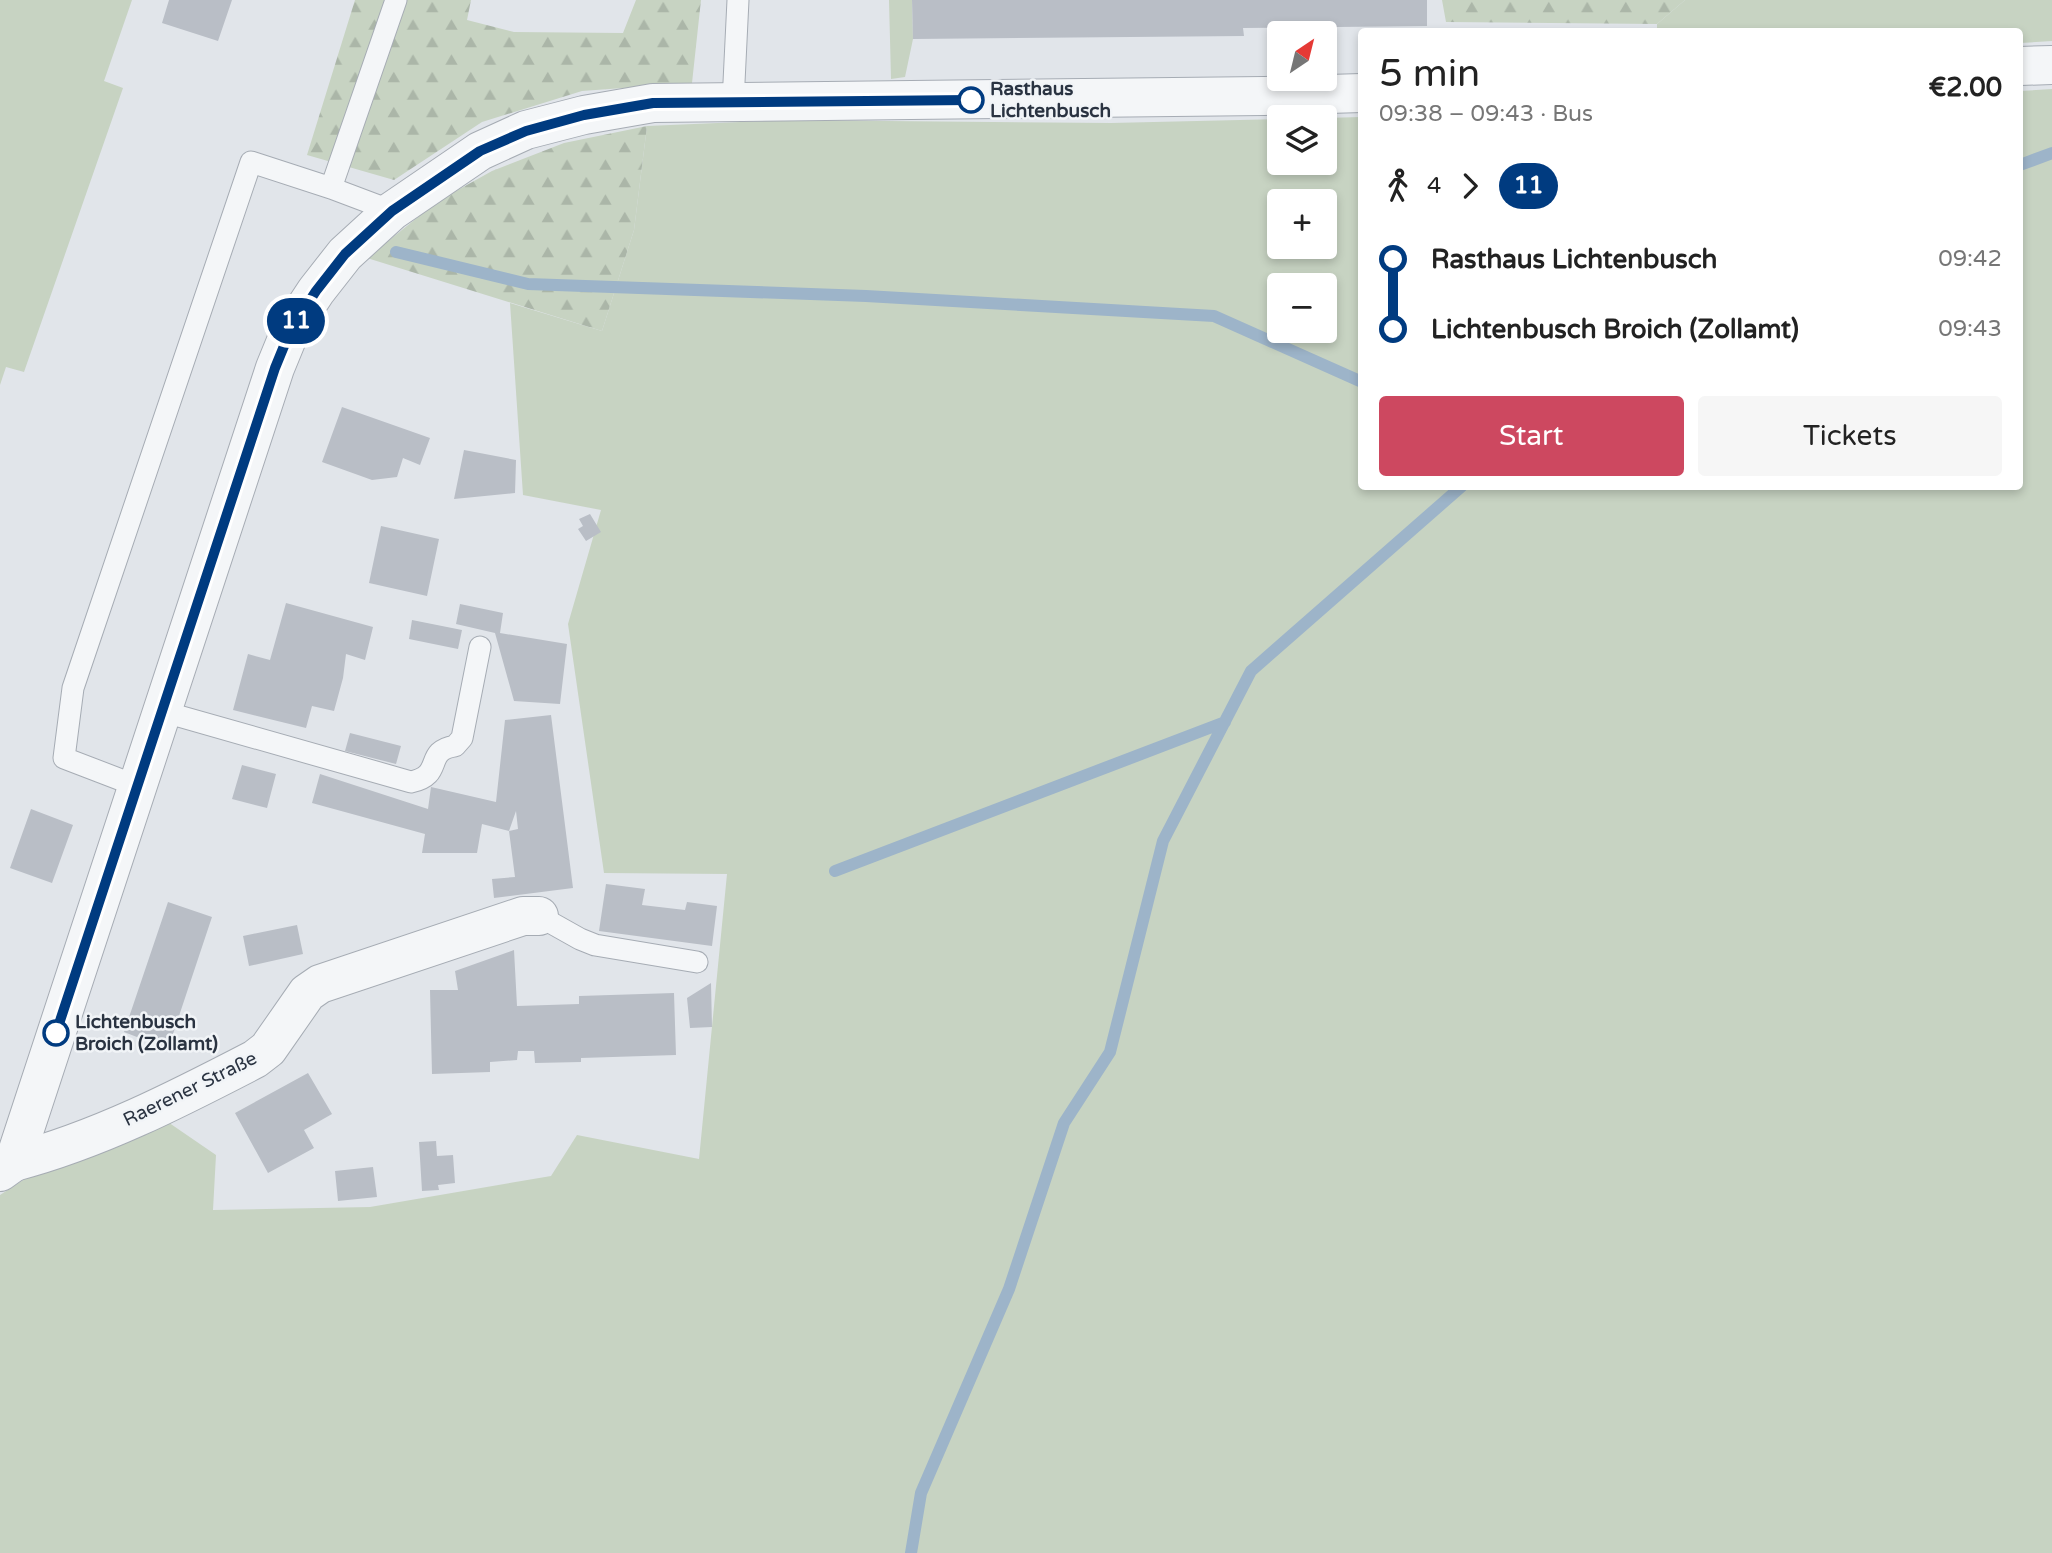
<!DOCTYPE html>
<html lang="en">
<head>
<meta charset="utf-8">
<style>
  :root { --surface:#fff; --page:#f6f6f6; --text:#222; --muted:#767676; --accent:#cd4860 }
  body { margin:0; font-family:"Varela Round",sans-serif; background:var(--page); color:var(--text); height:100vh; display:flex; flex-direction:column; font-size:26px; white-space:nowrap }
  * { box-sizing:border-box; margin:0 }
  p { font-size:23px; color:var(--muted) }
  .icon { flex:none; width:38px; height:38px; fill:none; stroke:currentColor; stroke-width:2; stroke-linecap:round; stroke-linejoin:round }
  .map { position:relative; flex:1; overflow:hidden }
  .panel { position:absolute; left:1358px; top:28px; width:665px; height:462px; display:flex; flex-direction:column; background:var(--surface); border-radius:7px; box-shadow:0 4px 10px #0003 }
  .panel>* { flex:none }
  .badge { padding:0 14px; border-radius:23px; font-size:24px; line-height:46px }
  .needle { width:46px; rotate:35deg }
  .fabs { position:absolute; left:1267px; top:21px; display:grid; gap:14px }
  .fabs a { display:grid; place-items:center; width:70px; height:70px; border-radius:7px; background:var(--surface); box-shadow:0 4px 10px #0003; font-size:35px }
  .map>.badge { position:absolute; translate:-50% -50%; box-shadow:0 0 0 4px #fff }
  .legs { display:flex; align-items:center; gap:10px; height:77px; padding:0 21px; font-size:23px }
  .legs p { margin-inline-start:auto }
  .summary { display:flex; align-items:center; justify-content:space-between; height:119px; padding:0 21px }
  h1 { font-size:38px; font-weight:600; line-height:52px }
  .button { display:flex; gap:14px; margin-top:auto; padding:14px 21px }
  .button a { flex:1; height:80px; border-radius:7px; background:var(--accent); color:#fff; font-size:28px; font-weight:600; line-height:80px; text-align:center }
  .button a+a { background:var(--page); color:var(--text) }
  ul { padding:0 21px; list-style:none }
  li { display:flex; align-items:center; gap:24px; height:70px; font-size:26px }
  li i { display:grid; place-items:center; width:10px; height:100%; margin:0 9px; background:currentColor }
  li i::after { content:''; width:18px; height:18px; margin:-9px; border:5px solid; border-radius:50%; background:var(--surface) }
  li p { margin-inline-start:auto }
  li:first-child i { background:linear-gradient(#0000 50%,currentColor 0) }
  li:last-child i { background:linear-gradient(currentColor 50%,#0000 0) }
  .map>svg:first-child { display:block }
  .green { fill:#c7d3c2; fill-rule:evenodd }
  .forest { fill:url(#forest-firs) }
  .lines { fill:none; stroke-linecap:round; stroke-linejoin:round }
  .stream { stroke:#9db4c9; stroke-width:12 }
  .building { fill:#b9bec6 }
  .service-casing { stroke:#a6acb4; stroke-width:23 }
  .minor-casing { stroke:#a6acb4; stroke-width:40 }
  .tertiary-casing { stroke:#a6acb4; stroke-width:40 }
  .service { stroke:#f4f6f8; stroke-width:21 }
  .minor { stroke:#f4f6f8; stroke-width:38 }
  .tertiary { stroke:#f4f6f8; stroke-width:38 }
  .line-1-casing { stroke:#fff; stroke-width:16 }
  .line-1 { stroke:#003b80; stroke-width:10 }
  .stop-1-dot { fill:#fff; stroke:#003b80; stroke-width:3.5 }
  .labels { text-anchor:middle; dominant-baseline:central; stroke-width:5; stroke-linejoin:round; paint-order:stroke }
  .stop-label { font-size:19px; font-weight:bold; fill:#2a3341; stroke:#f1f4f7; text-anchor:start }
  .street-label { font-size:19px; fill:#2a3341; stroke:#f1f4f7 }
</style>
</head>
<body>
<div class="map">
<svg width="2052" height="1553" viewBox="0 0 2052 1553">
  <defs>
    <pattern id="forest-firs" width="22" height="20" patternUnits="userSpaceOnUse" patternTransform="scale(1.75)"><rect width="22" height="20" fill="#c7d3c2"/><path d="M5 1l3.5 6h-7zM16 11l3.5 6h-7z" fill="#abb6a8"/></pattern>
  </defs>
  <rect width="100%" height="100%" fill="#e1e5ea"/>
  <!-- green -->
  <path class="green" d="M 0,0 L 132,0 L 104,81 L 123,88 L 24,372 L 6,367 L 0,385 Z
    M 889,0 L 912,0 L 913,39 L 905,77 L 891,79 Z
    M 1685,0 L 2052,0 L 2052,41 L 2020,43 L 2020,32 L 1657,32 L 1657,24 Z
    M 2052,89 L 2052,1553 L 0,1553 L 0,1195 L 45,1166 L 162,1118 L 216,1155 L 213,1210 L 370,1207 L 551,1176 L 577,1135 L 699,1159 L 727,874 L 604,873 L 568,624 L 601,510 L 523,495 L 510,303 L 602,331 L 634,230 L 647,126 L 784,120 L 1111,123 L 1279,119 L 1279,163 L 1325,163 L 1325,118 L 1361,117 L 1362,486 L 2020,486 L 2020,91 ZM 1279,201 L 1325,201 L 1325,247 L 1279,247 ZM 1279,285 L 1325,285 L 1325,331 L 1279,331 Z"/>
  <!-- forest -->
  <path class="forest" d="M 355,0 L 471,0 L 467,20 L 514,32 L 623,33 L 636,0 L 701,0 L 692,83 L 582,91 L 482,122 L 394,180 L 307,155 Z
    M 1442,0 L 1685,0 L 1657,24 L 1446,22 Z
    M 647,126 L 634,230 L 602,331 L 367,258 L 438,201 L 492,171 L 564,143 Z"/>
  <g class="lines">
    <!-- stream -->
    <path class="stream" d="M 2020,165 L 2052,153
      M 396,252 L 528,284 L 866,296 L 1214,316 L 1362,382
      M 835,871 L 1225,722
      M 911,1553 L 921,1493 L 1009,1289 L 1064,1123 L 1110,1052 L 1163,841 L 1251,671 L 1462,486"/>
  </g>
  <!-- building -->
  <path class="building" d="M 169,0 L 232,0 L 218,41 L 162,23 Z
    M 912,0 L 1427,0 L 1427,26 L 1243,28 L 1244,36 L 913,39 Z
    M 342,407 L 430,438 L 420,465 L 403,458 L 397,477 L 372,480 L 322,462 Z
    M 464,450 L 516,460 L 515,493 L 454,499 Z
    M 590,514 L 601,532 L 586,541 L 578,529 L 583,526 L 579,519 Z
    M 381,526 L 439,539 L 427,596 L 369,583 Z
    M 286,603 L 373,627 L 365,660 L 346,654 L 343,678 L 334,711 L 312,706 L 306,728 L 233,710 L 248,654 L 270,660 Z
    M 460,604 L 503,613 L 500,633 L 567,644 L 560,704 L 514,701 L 495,633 L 456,624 Z
    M 412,620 L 462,630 L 458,649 L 409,639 Z
    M 551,715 L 573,888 L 494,898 L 492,879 L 515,877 L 509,831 L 518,829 L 516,811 L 509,831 L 482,824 L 477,853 L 422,853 L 425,834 L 312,803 L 320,774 L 428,809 L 431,787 L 496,802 L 505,720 Z
    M 350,733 L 401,746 L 396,764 L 345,751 Z
    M 242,765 L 276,774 L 267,808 L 232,799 Z
    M 31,809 L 73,825 L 52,883 L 10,868 Z
    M 606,884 L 645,889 L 642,905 L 685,910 L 687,902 L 717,906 L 712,946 L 599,931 Z
    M 168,902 L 212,917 L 168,1049 L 124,1032 Z
    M 297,925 L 303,954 L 249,966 L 243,936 Z
    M 514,950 L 517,1006 L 579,1004 L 579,996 L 674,993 L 676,1055 L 581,1058 L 581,1062 L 535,1063 L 534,1051 L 518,1051 L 517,1060 L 490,1062 L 490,1072 L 432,1074 L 430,990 L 458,990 L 455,971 Z
    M 711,983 L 712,1027 L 690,1028 L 687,998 Z
    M 308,1073 L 332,1114 L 304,1130 L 314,1148 L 268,1173 L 235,1113 Z
    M 436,1141 L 437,1156 L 453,1155 L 455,1183 L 438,1185 L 439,1190 L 422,1191 L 419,1142 Z
    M 373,1167 L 377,1197 L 338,1201 L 335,1171 Z"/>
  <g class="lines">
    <defs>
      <path id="service" d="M 733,103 L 738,0
        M 331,188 L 396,0
        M 161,711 L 411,782 C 445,775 423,751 455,746 L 462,738 L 480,647
        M 137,786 L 64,758 L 73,688 L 251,162 L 331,188 L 392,211
        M 539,916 L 580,939 L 595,945 L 697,962"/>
      <path id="minor" d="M 14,1162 C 98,1140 178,1099 255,1059 L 268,1049 L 307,993 L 320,984 L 523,916 L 539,916"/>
      <path id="tertiary" d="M 2020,66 L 2052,65
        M 0,1172 L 14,1162 L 275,368 L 291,329 L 316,291 L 345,254 L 392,211 L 480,151 L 526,130 L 584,115 L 653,103 L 1264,96 L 1362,93"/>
    </defs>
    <!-- service casing -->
    <use href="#service" class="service-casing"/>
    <!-- minor casing -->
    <use href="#minor" class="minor-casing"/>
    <!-- tertiary casing -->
    <use href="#tertiary" class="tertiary-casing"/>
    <!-- service -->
    <use href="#service" class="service"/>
    <!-- minor -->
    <use href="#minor" class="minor"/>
    <!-- tertiary -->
    <use href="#tertiary" class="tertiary"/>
  </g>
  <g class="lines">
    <defs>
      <path id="line-1" d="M 56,1033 L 275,368 L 291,329 L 316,291 L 345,254 L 392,211 L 480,151 L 526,131 L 584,115 L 653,103 L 971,100"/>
    </defs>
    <!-- line-1 casing -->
    <use href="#line-1" class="line-1-casing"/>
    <!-- line-1 -->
    <use href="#line-1" class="line-1"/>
  </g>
  <!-- markers -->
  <g class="stop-1-dot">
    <circle cx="971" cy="100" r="12"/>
    <circle cx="56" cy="1033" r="12"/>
  </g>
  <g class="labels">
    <!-- stop labels -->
    <g class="stop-label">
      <text x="990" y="89">Rasthaus<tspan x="990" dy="22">Lichtenbusch</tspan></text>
      <text x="75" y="1022">Lichtenbusch<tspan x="75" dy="22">Broich (Zollamt)</tspan></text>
    </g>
    <!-- street labels -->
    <g class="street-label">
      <text transform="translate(190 1089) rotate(-26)">Raerener Straße</text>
    </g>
  </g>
</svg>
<div class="fabs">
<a><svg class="needle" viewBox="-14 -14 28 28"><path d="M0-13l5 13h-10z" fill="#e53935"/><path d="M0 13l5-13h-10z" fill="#767676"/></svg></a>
<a><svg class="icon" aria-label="layers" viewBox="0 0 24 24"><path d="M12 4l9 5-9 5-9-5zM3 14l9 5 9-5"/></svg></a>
<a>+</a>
<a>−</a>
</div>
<b class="badge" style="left:296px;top:321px;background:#003b80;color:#fff">11</b>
<section class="panel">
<div class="summary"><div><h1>5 min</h1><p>09:38 – 09:43 · Bus</p></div><b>€2.00</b></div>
<div class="legs"><svg class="icon" aria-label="walk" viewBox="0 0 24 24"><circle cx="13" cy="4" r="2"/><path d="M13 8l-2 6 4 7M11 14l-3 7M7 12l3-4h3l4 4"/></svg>4<svg class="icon" aria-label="forward" viewBox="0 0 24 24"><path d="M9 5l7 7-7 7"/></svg><b class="badge" style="background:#003b80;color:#fff">11</b></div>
<ul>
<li><i style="color:#003b80"></i><b>Rasthaus Lichtenbusch</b><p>09:42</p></li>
<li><i style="color:#003b80"></i><b>Lichtenbusch Broich (Zollamt)</b><p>09:43</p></li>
</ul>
<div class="button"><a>Start</a><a>Tickets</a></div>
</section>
</div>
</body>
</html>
